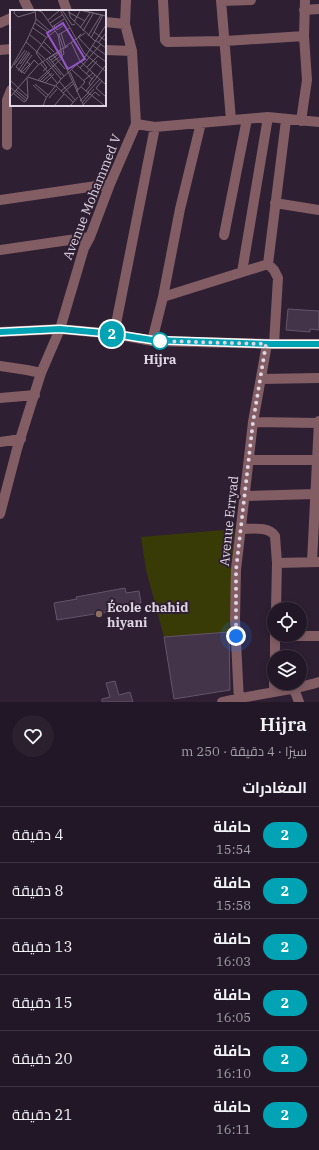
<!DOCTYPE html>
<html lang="ar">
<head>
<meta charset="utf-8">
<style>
  :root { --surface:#221726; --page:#2a202e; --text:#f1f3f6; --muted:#a29fa7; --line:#3f3643 }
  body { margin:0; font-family:"IBM Plex Serif",Cairo,serif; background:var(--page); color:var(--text); direction:rtl; height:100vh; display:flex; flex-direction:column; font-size:15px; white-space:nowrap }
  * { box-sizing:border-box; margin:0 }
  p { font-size:13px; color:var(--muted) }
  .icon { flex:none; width:22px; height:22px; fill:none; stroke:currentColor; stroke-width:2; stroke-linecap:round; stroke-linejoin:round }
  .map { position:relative; height:702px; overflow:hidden; direction:ltr }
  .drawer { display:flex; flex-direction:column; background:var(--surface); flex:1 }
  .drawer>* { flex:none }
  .badge { padding:0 8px; border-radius:13px; font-size:14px; line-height:26px }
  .tools { position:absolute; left:267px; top:602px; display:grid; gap:8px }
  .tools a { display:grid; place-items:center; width:40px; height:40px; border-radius:50%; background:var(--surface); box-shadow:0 2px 6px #0003,0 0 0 1px var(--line); font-size:20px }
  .you { position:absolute; width:20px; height:20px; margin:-10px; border:3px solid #fff; border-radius:50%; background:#1a73e8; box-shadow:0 0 0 6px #1a73e833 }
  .map>.badge { position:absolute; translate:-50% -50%; box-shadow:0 0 0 2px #fff }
  h2 { padding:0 12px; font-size:15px; line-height:36px }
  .round { display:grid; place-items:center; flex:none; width:42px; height:42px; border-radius:21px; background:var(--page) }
  .headline { display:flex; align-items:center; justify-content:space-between; height:68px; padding:0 12px }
  h1 { font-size:19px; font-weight:600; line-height:30px }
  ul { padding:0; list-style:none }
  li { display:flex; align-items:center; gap:12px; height:56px; padding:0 12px; border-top:1px solid var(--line) }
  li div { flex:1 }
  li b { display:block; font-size:15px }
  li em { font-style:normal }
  li .badge { min-width:44px; font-weight:700; text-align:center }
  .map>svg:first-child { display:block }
  .green { fill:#393b06 }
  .building { fill:#443449; stroke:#65546b }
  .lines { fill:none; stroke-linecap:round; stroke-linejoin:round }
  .minor { stroke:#825d64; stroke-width:10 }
  .line-casing { stroke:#fff; stroke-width:9 }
  .line { stroke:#00a3b4; stroke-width:6 }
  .walk { stroke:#e0d6e3; stroke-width:4; stroke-dasharray:0 7.2 }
  .stop-dot { fill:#fff; stroke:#00a3b4; stroke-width:2 }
  .education-dot { fill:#8d6e63; stroke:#2e1f33; stroke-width:1.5 }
  .labels { text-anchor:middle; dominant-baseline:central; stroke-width:4; stroke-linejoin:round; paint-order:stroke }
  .street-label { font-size:13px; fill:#e0d6e3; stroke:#2e1f33 }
  .stop-label { font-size:13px; font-weight:bold; fill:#e0d6e3; stroke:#2e1f33 }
  .poi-label { font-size:13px; font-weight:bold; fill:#e0d6e3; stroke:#2e1f33; text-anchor:start }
  .inset-road { fill:none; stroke:#756879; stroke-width:1 }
  .view { fill:#9456c8; fill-opacity:0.15; stroke:#9456c8; stroke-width:2 }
  .inset-edge { fill:none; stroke:#e0d6e3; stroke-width:2 }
</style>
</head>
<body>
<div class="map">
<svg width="319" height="702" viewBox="0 0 319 702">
  <rect width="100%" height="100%" fill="#2e1f33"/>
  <!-- green -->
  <path class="green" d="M 235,529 L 229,632 L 164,637 L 146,570 L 141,537 Z"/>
  <!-- building -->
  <path class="building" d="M 288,309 L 319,311 L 319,330 L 310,329 L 310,332 L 286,330 Z
    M 125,588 L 126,593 L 139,591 L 141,603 L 106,609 L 107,612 L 57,620 L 54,603 L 77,599 L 76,597 Z
    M 229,632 L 230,690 L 174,699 L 164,637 Z
    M 115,681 L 119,695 L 130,692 L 133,702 L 102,702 L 102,699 L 110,697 L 106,683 Z"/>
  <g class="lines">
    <!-- minor -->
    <path class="minor" d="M 24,0 L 29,10
      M 63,0 L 67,11
      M 163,0 L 165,40 L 167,42 L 225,41 L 304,36
      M 221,0 L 231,120
      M 221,1 L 251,0
      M 304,10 L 319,9
      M 105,22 L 125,24
      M 0,23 L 11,18
      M 0,50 L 11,49
      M 105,50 L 132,51
      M 301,121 L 307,80 L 304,36 L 305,0
      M 136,124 L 155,127 L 268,117 L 319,122
      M 7,145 L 7,100 L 11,90
      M 0,200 L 110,184
      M 275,203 L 319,210
      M 224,235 L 247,119
      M 0,250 L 90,237
      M 268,264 L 286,120
      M 242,272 L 268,117
      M 163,297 L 268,264 L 274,270 L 278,278 L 274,344
      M 0,332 L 60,329 L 114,334 L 152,341 L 272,344 L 319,344
      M 114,334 L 155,127
      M 152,341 L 163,297 L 180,209 L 201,123
      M 0,366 L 27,370 L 41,373
      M 261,379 L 319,378
      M 0,398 L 35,395
      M 253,422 L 319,423
      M 0,442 L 21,439
      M 249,460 L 317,460
      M 245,496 L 315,494
      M 0,514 L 17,449 L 41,373 L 60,329 L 84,248 L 90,237 L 110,184 L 136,124 L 132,51 L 125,24 L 126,0
      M 242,529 C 252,529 269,526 275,536 L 277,563 L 276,609
      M 312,562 L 319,421
      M 277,563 L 319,562
      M 275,636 L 319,636
      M 275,657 L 275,635
      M 294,689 L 299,702
      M 274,692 L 274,678
      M 222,702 C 254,694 287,692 319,682
      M 239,702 L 235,620 L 236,570 L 253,422 L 267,344"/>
  </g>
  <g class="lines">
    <defs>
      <path id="line" d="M 0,332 L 60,329 L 114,334 L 152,340 L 272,344 L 319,344"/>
    </defs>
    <!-- line casing -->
    <use href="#line" class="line-casing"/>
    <!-- line -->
    <use href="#line" class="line"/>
    <!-- walk -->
    <path class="walk" d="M 160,341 L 266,344 L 253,422 L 236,570 L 236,636"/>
  </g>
  <!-- markers -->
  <circle class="stop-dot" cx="160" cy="341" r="8"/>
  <circle class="education-dot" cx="99" cy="614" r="4"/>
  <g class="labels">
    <!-- street labels -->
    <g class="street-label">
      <text transform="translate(92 197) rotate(-68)">Avenue Mohammed V</text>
      <text transform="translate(229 521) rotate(-84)">Avenue Erryad</text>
    </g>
    <!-- stop labels -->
    <g class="stop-label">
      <text x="160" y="359">Hijra</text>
    </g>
    <!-- poi labels -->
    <g class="poi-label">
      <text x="107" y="607">École chahid<tspan x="107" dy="15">hiyani</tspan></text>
    </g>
  </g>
  <!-- overview -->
  <g transform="translate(10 10)">
    <rect width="96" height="96" fill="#2e1f33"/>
    <path class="inset-road" d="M 5,0 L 4,3 L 8,7 L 25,2M 26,0 L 32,2 L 48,25 L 53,51 L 74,96M 50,0 L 74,43 L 95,61M 52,0 L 62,15 L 65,14M 59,0 L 60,7 L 85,31M 69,0 L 96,6M 71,0 L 96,6M 58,2 L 75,11M 26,9 L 41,22M 38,10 L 49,1M 64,12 L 70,1M 25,13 L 39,23M 40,13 L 52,5M 44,16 L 47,20 L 54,15M 42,17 L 54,9M 23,18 L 36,27M 70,18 L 80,3M 73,21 L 83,4M 84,22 L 96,31M 51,23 L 55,36M 71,24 L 68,27 L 80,40 L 96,52M 20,25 L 31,34M 48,25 L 60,18M 49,25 L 53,37M 78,26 L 91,5M 81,28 L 93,5M 85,30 L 96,38M 33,31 L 44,42M 16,32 L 35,49M 61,32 L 70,51 L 96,75M 88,33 L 96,23M 31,35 L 41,44M 82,35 L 96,45M 51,41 L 39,48 L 54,66M 43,45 L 55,59M 37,49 L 51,65M 41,50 L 51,42M 32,51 L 26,43 L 36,28 L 45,21M 32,51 L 37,58 L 33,61M 36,51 L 51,69M 42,52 L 54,44 L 53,39 L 58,36M 30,53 L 48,74M 10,54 L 19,42M 4,55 L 15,40M 67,55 L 82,69M 77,57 L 88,46M 70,58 L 91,34M 0,60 L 17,30 L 26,10 L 25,0M 62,60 L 75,72 L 66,82M 8,61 L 20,43M 10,62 L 22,45M 60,62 L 68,80M 11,63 L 20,54 L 17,52M 14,63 L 6,57 L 17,41M 14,64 L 24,50 L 28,54M 76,64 L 87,51M 18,67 L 45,76M 87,67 L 95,56M 0,70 L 18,87M 28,70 L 52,48M 30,71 L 40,61M 49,71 L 65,90M 73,71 L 83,63M 92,71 L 86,78 L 96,87M 32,72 L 42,63M 35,73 L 44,64M 25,74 L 38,85M 23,75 L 36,87M 80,75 L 79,73 L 85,65M 46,76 L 63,92M 0,77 L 16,91M 71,77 L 95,96M 6,80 L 17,89M 51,81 L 62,72M 76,81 L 87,67M 78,82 L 90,69M 3,83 L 14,92 L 16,91 L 18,87 L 17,68M 53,83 L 63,74M 0,87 L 28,55 L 75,23M 39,88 L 47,79M 70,91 L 79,82M 72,93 L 84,79M 73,95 L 85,82 L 90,86M 33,96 L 36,88 L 51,69 L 75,47 L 96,15M 44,96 L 54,84M 60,96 L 68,87"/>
    <path class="view" d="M 53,13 L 75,49 L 58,59 L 37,23 Z"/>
    <rect width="96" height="96" class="inset-edge"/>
  </g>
</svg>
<div class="tools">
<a><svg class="icon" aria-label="locate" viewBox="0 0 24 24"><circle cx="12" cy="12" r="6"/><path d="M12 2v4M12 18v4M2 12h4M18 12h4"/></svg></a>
<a><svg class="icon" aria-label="layers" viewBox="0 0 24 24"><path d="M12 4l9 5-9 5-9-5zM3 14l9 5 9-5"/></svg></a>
</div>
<div class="you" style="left:236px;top:636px"></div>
<b class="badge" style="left:112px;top:334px;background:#00a3b4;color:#fff">2</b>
</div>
<section class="drawer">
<div class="headline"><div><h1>Hijra</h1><p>سيرًا · 4 دقيقة · 250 m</p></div><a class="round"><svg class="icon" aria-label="heart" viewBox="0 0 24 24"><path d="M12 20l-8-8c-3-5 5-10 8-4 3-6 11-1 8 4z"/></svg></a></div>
<h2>المغادرات</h2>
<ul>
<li><span class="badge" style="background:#00a3b4;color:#fff">2</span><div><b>حافلة</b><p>15:54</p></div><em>4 دقيقة</em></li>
<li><span class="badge" style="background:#00a3b4;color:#fff">2</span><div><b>حافلة</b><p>15:58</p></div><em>8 دقيقة</em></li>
<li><span class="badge" style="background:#00a3b4;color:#fff">2</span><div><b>حافلة</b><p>16:03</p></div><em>13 دقيقة</em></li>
<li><span class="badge" style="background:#00a3b4;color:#fff">2</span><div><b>حافلة</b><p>16:05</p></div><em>15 دقيقة</em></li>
<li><span class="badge" style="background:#00a3b4;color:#fff">2</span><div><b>حافلة</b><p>16:10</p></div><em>20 دقيقة</em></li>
<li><span class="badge" style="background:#00a3b4;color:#fff">2</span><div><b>حافلة</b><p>16:11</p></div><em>21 دقيقة</em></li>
</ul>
</section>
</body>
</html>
